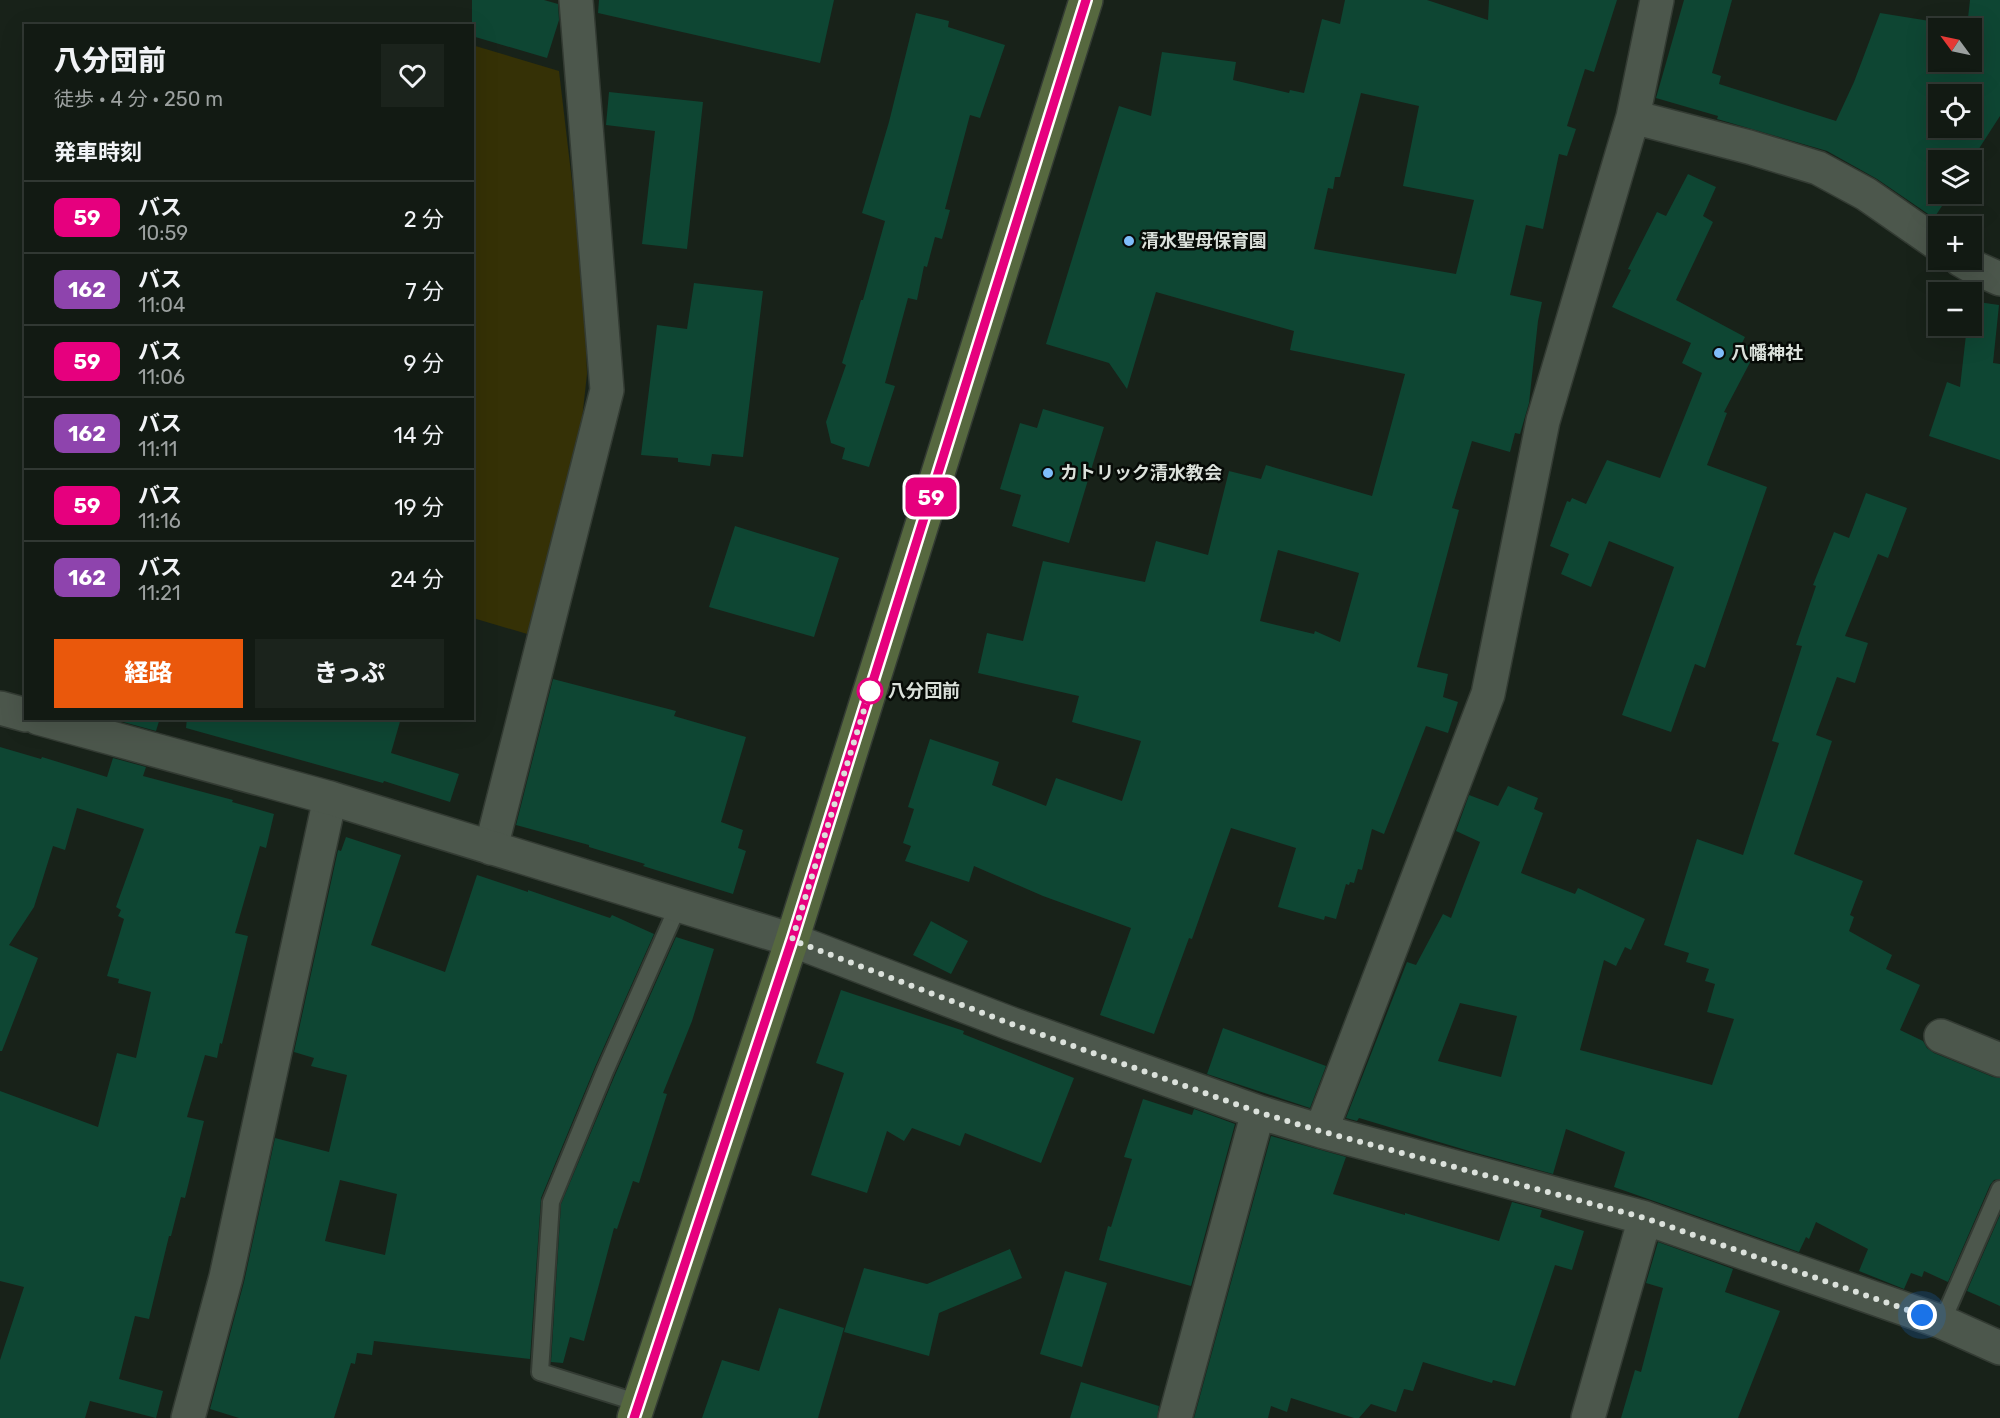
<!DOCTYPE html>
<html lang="ja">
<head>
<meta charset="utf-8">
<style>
  :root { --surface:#121a13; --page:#1b231c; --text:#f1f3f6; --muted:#9ca1a0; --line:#313833; --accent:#ea580c }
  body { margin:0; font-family:Rubik,"Noto Sans JP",sans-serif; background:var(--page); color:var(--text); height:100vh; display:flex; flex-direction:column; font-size:22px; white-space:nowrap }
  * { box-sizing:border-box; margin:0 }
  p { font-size:20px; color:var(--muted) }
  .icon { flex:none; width:33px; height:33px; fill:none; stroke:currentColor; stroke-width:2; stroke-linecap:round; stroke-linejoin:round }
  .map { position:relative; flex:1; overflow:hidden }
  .side { position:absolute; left:24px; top:24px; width:450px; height:696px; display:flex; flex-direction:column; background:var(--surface); border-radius:0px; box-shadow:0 6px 24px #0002,0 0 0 2px var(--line) }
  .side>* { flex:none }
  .badge { padding:0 12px; border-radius:9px; font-size:21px; line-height:39px }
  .needle { width:39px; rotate:303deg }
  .tools { position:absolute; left:1928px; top:18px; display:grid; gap:12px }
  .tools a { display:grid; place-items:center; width:54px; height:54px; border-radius:0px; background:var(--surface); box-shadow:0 6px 24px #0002,0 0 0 2px var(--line); font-size:30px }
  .you { position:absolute; width:30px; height:30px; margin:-15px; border:4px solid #fff; border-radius:50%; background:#1a73e8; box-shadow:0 0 0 9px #1a73e833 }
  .map>.badge { position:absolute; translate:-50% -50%; box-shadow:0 0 0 3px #fff }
  h2 { padding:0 30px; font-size:22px; line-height:54px }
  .round { display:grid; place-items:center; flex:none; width:63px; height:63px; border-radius:0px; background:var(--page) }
  .headline { display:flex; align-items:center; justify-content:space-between; height:102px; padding:0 30px }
  h1 { font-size:28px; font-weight:800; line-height:45px }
  .cta { display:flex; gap:12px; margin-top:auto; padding:12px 30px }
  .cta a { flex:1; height:69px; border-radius:0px; background:var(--accent); color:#fff; font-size:24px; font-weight:800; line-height:69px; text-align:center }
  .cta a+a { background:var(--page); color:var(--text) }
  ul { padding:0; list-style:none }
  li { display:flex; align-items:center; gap:18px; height:72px; padding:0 30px; border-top:2px solid var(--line) }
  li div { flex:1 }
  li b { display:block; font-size:22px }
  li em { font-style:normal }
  li .badge { min-width:66px; font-weight:700; text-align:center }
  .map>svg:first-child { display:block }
  .green { fill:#353106 }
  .building { fill:#0e4633; fill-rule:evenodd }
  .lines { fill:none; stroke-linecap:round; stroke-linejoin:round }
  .service-casing { stroke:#333b33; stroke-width:20 }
  .minor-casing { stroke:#333b33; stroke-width:36 }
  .tertiary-casing { stroke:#333b33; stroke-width:36 }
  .secondary-casing { stroke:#333b33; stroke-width:36 }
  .service { stroke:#4c574c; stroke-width:16 }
  .minor { stroke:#4c574c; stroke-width:33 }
  .tertiary { stroke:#4c574c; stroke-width:33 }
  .secondary { stroke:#56683f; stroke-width:33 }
  .line-casing { stroke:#fff; stroke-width:14 }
  .line { stroke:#e6007e; stroke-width:9 }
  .walk { stroke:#dbe1db; stroke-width:6; stroke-dasharray:0 10.8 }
  .poi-dot { fill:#7fbdfa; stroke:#070b07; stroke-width:2 }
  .stop-dot { fill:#fff; stroke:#e6007e; stroke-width:3 }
  .labels { text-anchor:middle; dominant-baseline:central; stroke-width:5; stroke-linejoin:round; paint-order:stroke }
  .poi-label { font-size:18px; font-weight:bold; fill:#dbe1db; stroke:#070b07; text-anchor:start }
  .stop-label { font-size:18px; font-weight:bold; fill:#dbe1db; stroke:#070b07; text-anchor:start }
</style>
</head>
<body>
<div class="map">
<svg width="2000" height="1418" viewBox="0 0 2000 1418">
  <rect width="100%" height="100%" fill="#182219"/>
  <!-- green -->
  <path class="green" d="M 472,45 L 559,71 L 583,275 L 587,374 L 578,456 L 534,636 L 473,618 Z"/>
  <!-- building -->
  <path class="building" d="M 472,0 L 544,0 L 558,4 L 559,20 L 547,58 L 472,36 Z
    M 599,0 L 834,0 L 820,63 L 598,13 Z
    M 1345,0 L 1427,0 L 1488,20 L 1489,0 L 1617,0 L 1594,72 L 1585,69 L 1567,126 L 1576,129 L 1567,156 L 1559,154 L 1543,229 L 1526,225 L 1510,295 L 1542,302 L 1538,321 L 1529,403 L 1520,434 L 1515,433 L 1510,452 L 1472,441 L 1452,508 L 1459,510 L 1417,667 L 1448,674 L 1443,697 L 1458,702 L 1448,733 L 1426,726 L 1384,834 L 1372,829 L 1362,870 L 1358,869 L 1354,883 L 1350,882 L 1349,885 L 1346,884 L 1336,919 L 1325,916 L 1324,920 L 1278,907 L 1296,848 L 1231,828 L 1192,939 L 1189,938 L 1154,1034 L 1100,1015 L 1131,928 L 1043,896 L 974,866 L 969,882 L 905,861 L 911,846 L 903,843 L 914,809 L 908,807 L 930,739 L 999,762 L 992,785 L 1046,806 L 1056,778 L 1122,801 L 1141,741 L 1072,722 L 1079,696 L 978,673 L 987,633 L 1023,641 L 1043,561 L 1145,582 L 1156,541 L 1208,555 L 1229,471 L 1261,479 L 1266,465 L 1372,496 L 1405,374 L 1290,350 L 1294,331 L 1156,292 L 1127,389 L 1109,363 L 1046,344 L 1119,106 L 1151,116 L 1162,52 L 1236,62 L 1233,80 L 1289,93 L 1290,90 L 1304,93 L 1322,19 L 1340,24 ZM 1361,93 L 1419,106 L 1403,186 L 1474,200 L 1456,274 L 1314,249 L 1328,188 L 1333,189 L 1335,177 L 1340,177 ZM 1278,550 L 1359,573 L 1340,642 L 1315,631 L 1314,634 L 1260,621 Z
    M 1684,0 L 1732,0 L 1712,73 L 1721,76 L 1719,84 L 1836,121 L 1854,82 L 1880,13 L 1967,27 L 1970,0 L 2000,0 L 2000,116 L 1971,161 L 1938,160 L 1938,194 L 1950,194 L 1934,218 L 1877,179 L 1827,151 L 1717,119 L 1718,116 L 1656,98 ZM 1938,28 L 1971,28 L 1971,62 L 1938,62 ZM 1938,94 L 1971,94 L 1971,128 L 1938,128 Z
    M 916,13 L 949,21 L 948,27 L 1005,45 L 980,118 L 970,115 L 945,209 L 950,210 L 942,239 L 935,237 L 927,267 L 924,266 L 917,300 L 908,298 L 885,383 L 895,386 L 869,467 L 842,459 L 845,448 L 831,443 L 826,422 L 846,365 L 842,363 L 861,300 L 863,300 L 885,221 L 862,213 L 889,122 Z
    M 609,92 L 703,102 L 687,249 L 642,244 L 655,131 L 606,125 Z
    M 1688,174 L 1716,187 L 1703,216 L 1713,222 L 1676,300 L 1745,337 L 1742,343 L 1756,351 L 1724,412 L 1727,413 L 1707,465 L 1767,487 L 1705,668 L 1695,664 L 1671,732 L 1622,715 L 1674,567 L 1609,541 L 1591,587 L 1561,574 L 1569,554 L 1550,546 L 1567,501 L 1570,502 L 1572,498 L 1586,504 L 1607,460 L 1660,478 L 1702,373 L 1682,363 L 1691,343 L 1612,307 L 1631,270 L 1628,269 L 1657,212 L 1666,216 Z
    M 694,283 L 763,291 L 743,457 L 712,454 L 710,466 L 678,462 L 678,458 L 641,455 L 657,325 L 687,329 Z
    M 1971,301 L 1999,305 L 1993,363 L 2000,364 L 2000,460 L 1929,436 L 1947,382 L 1960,387 L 1967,326 L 1971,326 Z
    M 1043,409 L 1104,427 L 1069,543 L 1012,526 L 1021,495 L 1000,489 L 1020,423 L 1037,428 Z
    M 1866,493 L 1907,508 L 1888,558 L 1878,554 L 1845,636 L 1868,643 L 1855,683 L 1837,677 L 1816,735 L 1832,741 L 1794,854 L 1863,881 L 1850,915 L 1854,917 L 1849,931 L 1892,955 L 1886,969 L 1920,985 L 1900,1030 L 1923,1041 L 1927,1048 L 1934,1053 L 1993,1077 L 2000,1078 L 2000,1179 L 1994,1180 L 1990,1185 L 1948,1282 L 1924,1271 L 1922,1277 L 1911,1273 L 1904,1289 L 1859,1271 L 1868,1249 L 1816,1222 L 1809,1239 L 1806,1237 L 1799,1252 L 1614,1187 L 1625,1152 L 1566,1129 L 1553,1174 L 1469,1151 L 1359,1118 L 1357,1121 L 1346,1118 L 1407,962 L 1416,965 L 1443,914 L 1451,918 L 1480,842 L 1456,831 L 1469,795 L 1498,806 L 1508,786 L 1538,798 L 1534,809 L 1543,813 L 1521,873 L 1575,894 L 1578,888 L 1645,919 L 1631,950 L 1625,947 L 1616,966 L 1604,960 L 1580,1050 L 1712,1085 L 1734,1019 L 1707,1012 L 1715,984 L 1705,981 L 1709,969 L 1686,962 L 1689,953 L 1664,945 L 1697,839 L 1743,855 L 1779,743 L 1772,741 L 1802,646 L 1796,645 L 1816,586 L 1813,585 L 1834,532 L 1849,538 ZM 1460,1003 L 1517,1016 L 1501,1077 L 1438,1061 Z
    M 735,526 L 839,558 L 814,637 L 709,607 Z
    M 553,679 L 676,711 L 674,716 L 746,737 L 721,822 L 743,830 L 738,848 L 746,851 L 733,894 L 643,866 L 645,864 L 589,847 L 589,845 L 516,825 Z
    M 124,718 L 160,718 L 156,731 L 123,722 Z
    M 187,718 L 401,718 L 391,753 L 459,774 L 450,802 L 384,781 L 383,783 L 186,728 Z
    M 0,747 L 41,759 L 42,757 L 107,777 L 113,758 L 146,767 L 143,776 L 233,800 L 232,802 L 274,814 L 266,848 L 260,846 L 235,933 L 248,936 L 222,1044 L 220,1043 L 217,1058 L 205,1055 L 187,1117 L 204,1121 L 185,1198 L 181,1197 L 171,1236 L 169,1236 L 149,1319 L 135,1316 L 119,1379 L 163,1391 L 156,1418 L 90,1401 L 85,1418 L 0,1418 L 0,1360 L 24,1287 L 0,1281 L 0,1091 L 98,1127 L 117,1053 L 136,1058 L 151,992 L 118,983 L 119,979 L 107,976 L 124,919 L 118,916 L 121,910 L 116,907 L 144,829 L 77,808 L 65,850 L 53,846 L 34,907 L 9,945 L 38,958 L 2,1051 L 0,1051 Z
    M 346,837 L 401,855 L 371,945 L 445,972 L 477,875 L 528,892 L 528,890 L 610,918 L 612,915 L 654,934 L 595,1067 L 541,1198 L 530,1359 L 374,1341 L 372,1355 L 357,1353 L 355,1364 L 351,1363 L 334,1418 L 239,1418 L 210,1409 L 244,1282 L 275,1138 L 329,1152 L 347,1075 L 311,1066 L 314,1058 L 294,1052 L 338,850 L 341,851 ZM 340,1180 L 397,1194 L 385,1255 L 325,1241 Z
    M 931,921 L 968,941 L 951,974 L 913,955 Z
    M 676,937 L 714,949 L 692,1021 L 663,1093 L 667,1094 L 639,1183 L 633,1181 L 617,1229 L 614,1228 L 584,1341 L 570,1337 L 563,1363 L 551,1362 L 561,1204 L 615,1075 Z
    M 841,990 L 964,1031 L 963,1034 L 1074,1078 L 1041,1163 L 965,1133 L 960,1146 L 912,1128 L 904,1141 L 887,1131 L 867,1193 L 811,1175 L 844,1073 L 816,1063 Z
    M 1223,1028 L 1326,1066 L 1310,1108 L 1207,1074 Z
    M 1143,1099 L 1192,1115 L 1194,1109 L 1235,1124 L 1191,1286 L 1099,1260 L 1108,1226 L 1111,1227 L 1132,1159 L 1124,1157 Z
    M 1271,1136 L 1346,1157 L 1333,1194 L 1405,1215 L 1405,1213 L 1499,1241 L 1512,1202 L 1542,1210 L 1540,1217 L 1584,1231 L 1572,1270 L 1555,1265 L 1515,1386 L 1493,1380 L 1492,1383 L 1423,1362 L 1413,1391 L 1404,1389 L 1396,1412 L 1371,1404 L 1359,1418 L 1354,1418 L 1291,1398 L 1287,1412 L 1271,1406 L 1268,1418 L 1194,1418 Z
    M 2000,1215 L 2000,1306 L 1967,1291 Z
    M 1658,1242 L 1733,1269 L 1725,1292 L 1780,1311 L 1738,1418 L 1621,1418 L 1635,1370 L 1641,1372 L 1663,1288 L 1646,1283 Z
    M 1010,1249 L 1022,1278 L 939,1313 L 929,1356 L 844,1332 L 864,1268 L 927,1284 Z
    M 1065,1271 L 1107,1283 L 1082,1367 L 1040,1354 Z
    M 779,1308 L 844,1328 L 818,1418 L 702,1418 L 722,1360 L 759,1371 Z
    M 1081,1382 L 1159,1406 L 1157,1418 L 1070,1418 Z"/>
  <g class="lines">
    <defs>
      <path id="service" d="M 1942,1322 L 2000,1189
        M 639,1403 L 540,1372 L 551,1202 L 605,1071 L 678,906"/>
      <path id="minor" d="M 1633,117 L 1749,147 L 1818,168 L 1866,194 L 1938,244
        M 1961,260 L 1973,267 L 2000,279
        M 491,848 L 607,390 L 576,0
        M 792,940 L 1009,1023 L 1258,1112 L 1321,1131 L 1645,1218 L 1942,1322 L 2000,1348
        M 1941,1036 L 2000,1060
        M 1321,1131 L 1488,694 L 1543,421 L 1633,117 L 1657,0
        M 188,1418 L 226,1277 L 330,798
        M 1175,1418 L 1258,1112
        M 1588,1418 L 1645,1218"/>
      <path id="tertiary" d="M 0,708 L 26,715
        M 38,718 L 330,798 L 792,940"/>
      <path id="secondary" d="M 634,1418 L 792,940 L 1086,0"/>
    </defs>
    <!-- service casing -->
    <use href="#service" class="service-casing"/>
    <!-- minor casing -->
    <use href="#minor" class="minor-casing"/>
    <!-- tertiary casing -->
    <use href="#tertiary" class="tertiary-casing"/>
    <!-- secondary casing -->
    <use href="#secondary" class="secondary-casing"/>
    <!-- service -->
    <use href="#service" class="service"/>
    <!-- minor -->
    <use href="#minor" class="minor"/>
    <!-- tertiary -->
    <use href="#tertiary" class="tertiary"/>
    <!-- secondary -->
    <use href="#secondary" class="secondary"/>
  </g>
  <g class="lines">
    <defs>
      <path id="line" d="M 634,1418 L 792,940 L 1086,0"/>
    </defs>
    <!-- line casing -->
    <use href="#line" class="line-casing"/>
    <!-- line -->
    <use href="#line" class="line"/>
    <!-- walk -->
    <path class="walk" d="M 870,691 L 792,940 L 1009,1023 L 1258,1112 L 1320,1131 L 1645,1218 L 1922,1315"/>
  </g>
  <!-- markers -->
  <g class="poi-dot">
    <circle cx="1129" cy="241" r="6"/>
    <circle cx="1719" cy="353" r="6"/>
    <circle cx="1048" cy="473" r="6"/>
  </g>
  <circle class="stop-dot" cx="870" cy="691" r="12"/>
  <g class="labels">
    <!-- poi labels -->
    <g class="poi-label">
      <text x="1141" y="241">清水聖母保育園</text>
      <text x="1731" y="353">八幡神社</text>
      <text x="1060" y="473">カトリック清水教会</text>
    </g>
    <!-- stop labels -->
    <g class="stop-label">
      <text x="888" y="691">八分団前</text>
    </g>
  </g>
</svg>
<div class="tools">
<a><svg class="needle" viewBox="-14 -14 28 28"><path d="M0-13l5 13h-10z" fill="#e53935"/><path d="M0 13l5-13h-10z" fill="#9ca1a0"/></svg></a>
<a><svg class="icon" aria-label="locate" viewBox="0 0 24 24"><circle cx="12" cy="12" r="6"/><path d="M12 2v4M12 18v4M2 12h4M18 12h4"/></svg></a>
<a><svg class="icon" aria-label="layers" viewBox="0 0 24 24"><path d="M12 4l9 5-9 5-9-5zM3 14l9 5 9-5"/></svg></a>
<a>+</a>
<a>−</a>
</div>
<div class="you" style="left:1922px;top:1315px"></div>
<b class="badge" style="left:931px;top:497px;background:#e6007e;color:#fff">59</b>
<section class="side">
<div class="headline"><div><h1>八分団前</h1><p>徒歩 · 4 分 · 250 m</p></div><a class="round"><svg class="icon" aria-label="heart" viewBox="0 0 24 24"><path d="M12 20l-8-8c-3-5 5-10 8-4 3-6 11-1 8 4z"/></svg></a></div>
<h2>発車時刻</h2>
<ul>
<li><span class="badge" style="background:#e6007e;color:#fff">59</span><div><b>バス</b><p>10:59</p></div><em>2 分</em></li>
<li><span class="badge" style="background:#8e44ad;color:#fff">162</span><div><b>バス</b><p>11:04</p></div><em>7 分</em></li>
<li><span class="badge" style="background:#e6007e;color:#fff">59</span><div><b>バス</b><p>11:06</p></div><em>9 分</em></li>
<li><span class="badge" style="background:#8e44ad;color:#fff">162</span><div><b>バス</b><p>11:11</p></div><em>14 分</em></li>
<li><span class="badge" style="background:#e6007e;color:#fff">59</span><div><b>バス</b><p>11:16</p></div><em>19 分</em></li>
<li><span class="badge" style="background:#8e44ad;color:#fff">162</span><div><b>バス</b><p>11:21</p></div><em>24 分</em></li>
</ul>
<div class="cta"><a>経路</a><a>きっぷ</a></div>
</section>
</div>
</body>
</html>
